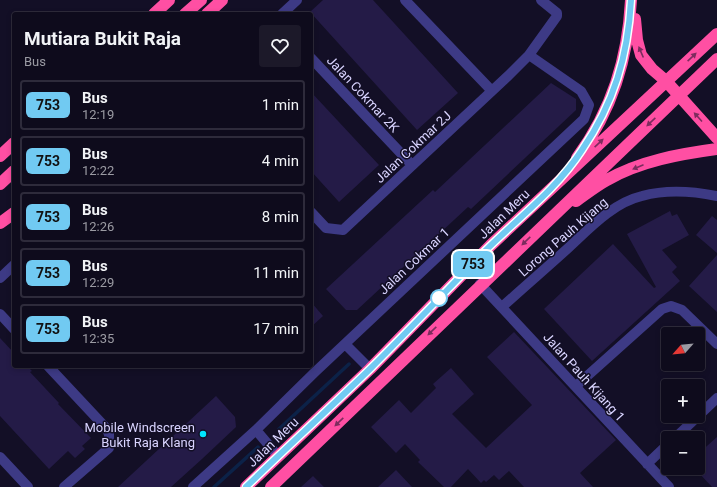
<!DOCTYPE html>
<html lang="en">
<head>
<meta charset="utf-8">
<style>
  :root { --surface:#0e0b1c; --page:#1c1929; --text:#f1f3f6; --muted:#9b9ba3; --line:#2e2b3b }
  body { margin:0; font-family:Roboto,sans-serif; background:var(--page); color:var(--text); height:100vh; display:flex; flex-direction:column; font-size:15px; white-space:nowrap }
  * { box-sizing:border-box; margin:0 }
  p { font-size:13px; color:var(--muted) }
  .icon { flex:none; width:22px; height:22px; fill:none; stroke:currentColor; stroke-width:2; stroke-linecap:round; stroke-linejoin:round }
  .map { position:relative; flex:1; overflow:hidden }
  .panel { position:absolute; left:12px; top:12px; width:301px; height:356px; display:flex; flex-direction:column; background:var(--surface); border-radius:4px; box-shadow:0 2px 6px #0003,0 0 0 1px var(--line) }
  .panel>* { flex:none }
  .badge { padding:0 8px; border-radius:6px; font-size:14px; line-height:26px }
  .needle { width:26px; rotate:243deg }
  .fabs { position:absolute; left:661px; top:327px; display:grid; gap:8px }
  .fabs a { display:grid; place-items:center; width:44px; height:44px; border-radius:4px; background:var(--surface); box-shadow:0 2px 6px #0003,0 0 0 1px var(--line); font-size:20px }
  .map>.badge { position:absolute; translate:-50% -50%; box-shadow:0 0 0 2px #fff }
  .round { display:grid; place-items:center; flex:none; width:42px; height:42px; border-radius:4px; background:var(--page) }
  .summary { display:flex; align-items:center; justify-content:space-between; height:68px; padding:0 12px }
  h1 { font-size:19px; font-weight:700; line-height:30px }
  ul { padding:0; list-style:none }
  li { display:flex; align-items:center; gap:12px; height:50px; margin:0 8px 6px; padding:0 4px; border:2px solid var(--line); border-radius:4px }
  li div { flex:1 }
  li b { display:block; font-size:15px }
  li em { font-style:normal }
  li .badge { min-width:44px; font-weight:700; text-align:center }
  .map>svg:first-child { display:block }
  .lines { fill:none; stroke-linecap:round; stroke-linejoin:round }
  .stream { stroke:#0c2248; stroke-width:3.5 }
  .building { fill:#241b47 }
  .minor { stroke:#3d3a85; stroke-width:10 }
  .highway { stroke:#ff4fa3; stroke-width:12 }
  .oneway { fill:#7d2c5e }
  .line-casing { stroke:#fff; stroke-width:9 }
  .line { stroke:#71caf2; stroke-width:6 }
  .stop-dot { fill:#fff; stroke:#71caf2; stroke-width:2 }
  .poi-dot { fill:#00e5ff; stroke:#130f26; stroke-width:1.5 }
  .labels { text-anchor:middle; dominant-baseline:central; stroke-width:3; stroke-linejoin:round; paint-order:stroke }
  .street-label { font-size:13px; fill:#d9d4ff; stroke:#130f26 }
  .poi-label { font-size:13px; fill:#d9d4ff; stroke:#130f26; text-anchor:end }
</style>
</head>
<body>
<div class="map">
<svg width="717" height="487" viewBox="0 0 717 487">
  <rect width="100%" height="100%" fill="#130f26"/>
  <g class="lines">
    <!-- stream -->
    <path class="stream" d="M 279,429 L 349,364
      M 214,487 L 258,447"/>
  </g>
  <!-- building -->
  <path class="building" d="M 323,0 L 373,0 L 458,93 L 417,130 L 310,12 Z
    M 551,83 L 576,99 L 576,110 L 471,209 L 468,207 L 357,310 L 346,310 L 326,289 L 433,190 L 435,192 Z
    M 311,92 L 379,165 L 339,202 L 311,171 Z
    M 670,211 L 672,216 L 677,214 L 689,235 L 662,250 L 677,267 L 672,272 L 680,281 L 592,361 L 544,309 L 613,244 L 654,288 L 656,287 L 627,234 Z
    M 712,216 L 717,220 L 717,253 L 696,235 Z
    M 717,255 L 717,312 L 689,286 Z
    M 311,302 L 323,316 L 311,327 Z
    M 514,332 L 616,440 L 580,473 L 593,487 L 524,487 L 509,471 L 499,480 L 494,475 L 486,482 L 484,480 L 481,483 L 468,469 L 451,487 L 444,487 L 418,462 L 420,460 L 405,444 L 396,453 L 371,427 L 399,400 L 411,413 L 436,388 L 433,384 L 451,368 L 474,394 L 452,414 L 486,448 L 532,405 L 487,357 Z
    M 0,338 L 14,353 L 14,366 L 27,366 L 32,371 L 30,372 L 59,403 L 58,404 L 91,438 L 82,446 L 85,449 L 75,458 L 68,451 L 49,469 L 0,416 Z
    M 216,396 L 235,417 L 236,427 L 202,459 L 171,487 L 118,487 Z
    M 717,437 L 717,487 L 712,487 L 698,472 L 698,454 Z
    M 396,470 L 412,487 L 378,487 Z
    M 313,476 L 324,487 L 301,487 Z"/>
  <g class="lines">
    <!-- minor -->
    <path class="minor" d="M 405,0 L 492,91
      M 282,14 L 297,0
      M 311,58 L 412,165
      M 311,212 L 326,228 L 343,230 L 508,76 L 529,55 L 557,16 L 557,13 L 541,0
      M 0,278 L 14,265
      M 480,284 L 669,487
      M 502,307 C 523,288 545,269 566,250 C 588,230 612,203 642,196 C 667,189 692,191 717,196
      M 0,314 L 14,329
      M 345,344 L 370,369
      M 48,366 L 106,428 L 109,434 L 109,448 L 64,487
      M 576,386 L 662,309 L 671,306 L 682,310 L 717,344
      M 256,430 L 278,456
      M 675,438 L 717,398
      M 0,457 L 28,487
      M 647,464 L 668,444
      M 193,487 L 256,430 L 315,372 L 584,119 L 589,105 L 581,91 L 529,55"/>
    <!-- highway -->
    <path class="highway" d="M 154,14 L 169,0
      M 185,14 L 201,0
      M 207,14 L 222,0
      M 635,19 L 637,40 L 641,55 L 652,69 L 666,81 L 717,138
      M 0,156 L 14,143
      M 577,158 C 612,110 628,59 631,0
      M 0,184 L 14,171
      M 576,201 C 586,194 596,186 607,180 C 640,161 680,154 717,149
      M 0,223 L 14,213
      M 246,487 L 370,369 L 491,245 L 717,34
      M 271,487 L 717,59"/>
  </g>
  <!-- one-way arrows -->
  <defs><path id="oneway-solid" d="M-6-.8H1V-3.2L6.5 0L1 3.2V.8H-6Z"/></defs>
  <g class="oneway">
    <use href="#oneway-solid" transform="translate(641 52) rotate(-113)"/>
    <use href="#oneway-solid" transform="translate(692 57) rotate(-43)"/>
    <use href="#oneway-solid" transform="translate(698 117) rotate(-132)"/>
    <use href="#oneway-solid" transform="translate(651 122) rotate(137)"/>
    <use href="#oneway-solid" transform="translate(599 143) rotate(-43)"/>
    <use href="#oneway-solid" transform="translate(638 167) rotate(157)"/>
    <use href="#oneway-solid" transform="translate(526 241) rotate(136)"/>
    <use href="#oneway-solid" transform="translate(432 331) rotate(136)"/>
    <use href="#oneway-solid" transform="translate(339 422) rotate(136)"/>
  </g>
  <g class="lines">
    <defs>
      <path id="line" d="M 246,487 C 287,447 330,408 371,368 C 409,330 447,290 485,251 C 518,218 556,190 582,150 C 614,103 628,56 631,0"/>
    </defs>
    <!-- line casing -->
    <use href="#line" class="line-casing"/>
    <!-- line -->
    <use href="#line" class="line"/>
  </g>
  <!-- markers -->
  <circle class="stop-dot" cx="439" cy="298" r="8"/>
  <circle class="poi-dot" cx="203" cy="434" r="4"/>
  <g class="labels">
    <!-- street labels -->
    <g class="street-label">
      <text transform="translate(363 94) rotate(47)">Jalan Cokmar 2K</text>
      <text transform="translate(413 147) rotate(-43)">Jalan Cokmar 2J</text>
      <text transform="translate(504 214) rotate(-44)">Jalan Meru</text>
      <text transform="translate(563 237) rotate(-41)">Lorong Pauh Kijang</text>
      <text transform="translate(414 261) rotate(-43)">Jalan Cokmar 1</text>
      <text transform="translate(584 377) rotate(48)">Jalan Pauh Kijang 1</text>
      <text transform="translate(273 442) rotate(-44)">Jalan Meru</text>
    </g>
    <!-- poi labels -->
    <g class="poi-label">
      <text x="195" y="427">Mobile Windscreen<tspan x="195" dy="15">Bukit Raja Klang</tspan></text>
    </g>
  </g>
</svg>
<div class="fabs">
<a><svg class="needle" viewBox="-14 -14 28 28"><path d="M0-13l5 13h-10z" fill="#e53935"/><path d="M0 13l5-13h-10z" fill="#9b9ba3"/></svg></a>
<a>+</a>
<a>−</a>
</div>
<b class="badge" style="left:473px;top:264px;background:#71caf2;color:#111">753</b>
<section class="panel">
<div class="summary"><div><h1>Mutiara Bukit Raja</h1><p>Bus</p></div><a class="round"><svg class="icon" aria-label="heart" viewBox="0 0 24 24"><path d="M12 20l-8-8c-3-5 5-10 8-4 3-6 11-1 8 4z"/></svg></a></div>
<ul>
<li><span class="badge" style="background:#71caf2;color:#111">753</span><div><b>Bus</b><p>12:19</p></div><em>1 min</em></li>
<li><span class="badge" style="background:#71caf2;color:#111">753</span><div><b>Bus</b><p>12:22</p></div><em>4 min</em></li>
<li><span class="badge" style="background:#71caf2;color:#111">753</span><div><b>Bus</b><p>12:26</p></div><em>8 min</em></li>
<li><span class="badge" style="background:#71caf2;color:#111">753</span><div><b>Bus</b><p>12:29</p></div><em>11 min</em></li>
<li><span class="badge" style="background:#71caf2;color:#111">753</span><div><b>Bus</b><p>12:35</p></div><em>17 min</em></li>
</ul>
</section>
</div>
</body>
</html>
